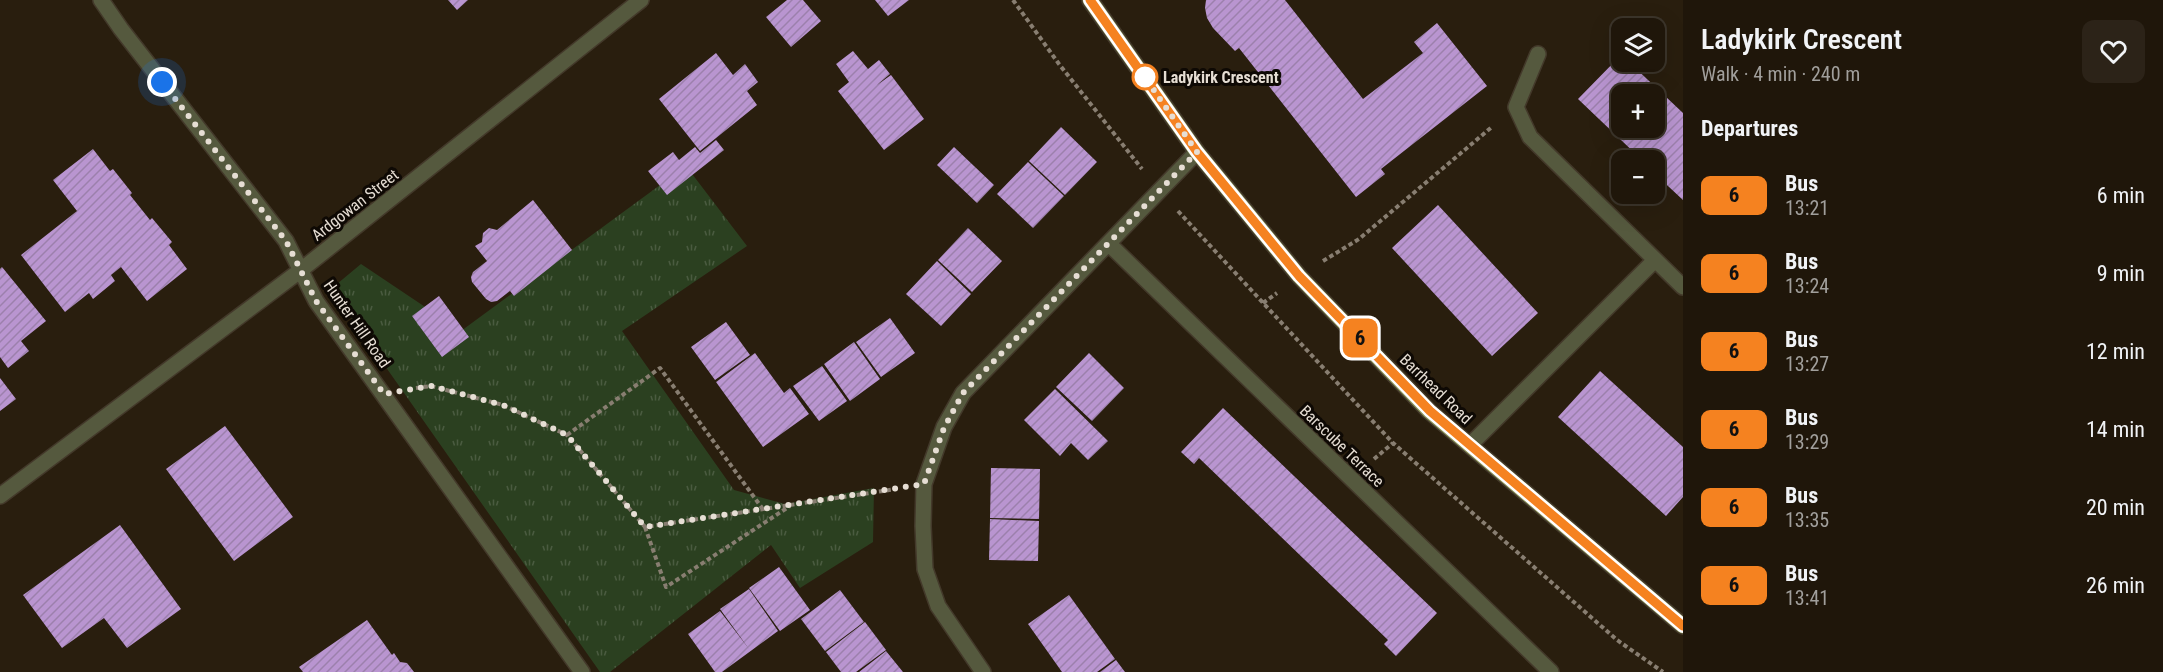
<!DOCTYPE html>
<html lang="en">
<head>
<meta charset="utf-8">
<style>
  :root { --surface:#1f160a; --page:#2c2318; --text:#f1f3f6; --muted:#a19f9c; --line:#3c352b }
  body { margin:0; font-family:"Roboto Condensed",sans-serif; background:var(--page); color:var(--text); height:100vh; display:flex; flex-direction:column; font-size:22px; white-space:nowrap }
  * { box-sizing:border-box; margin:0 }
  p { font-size:20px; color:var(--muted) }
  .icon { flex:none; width:33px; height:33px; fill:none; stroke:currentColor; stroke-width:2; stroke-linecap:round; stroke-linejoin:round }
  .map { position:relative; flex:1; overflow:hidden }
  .panel { display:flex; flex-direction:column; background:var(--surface); width:480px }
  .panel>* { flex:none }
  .badge { padding:0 12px; border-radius:9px; font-size:21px; line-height:39px }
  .controls { position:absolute; left:1611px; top:18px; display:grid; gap:12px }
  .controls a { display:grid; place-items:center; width:54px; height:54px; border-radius:12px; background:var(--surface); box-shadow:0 6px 24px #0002,0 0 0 2px var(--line); font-size:30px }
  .you { position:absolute; width:30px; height:30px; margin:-15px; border:4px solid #fff; border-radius:50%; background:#1a73e8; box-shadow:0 0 0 9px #1a73e833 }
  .map>.badge { position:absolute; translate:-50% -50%; box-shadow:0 0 0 3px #fff }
  h2 { padding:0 18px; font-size:22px; line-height:54px }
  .round { display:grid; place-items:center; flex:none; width:63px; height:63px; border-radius:12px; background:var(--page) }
  .headline { display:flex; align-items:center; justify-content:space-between; height:102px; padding:0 18px }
  h1 { font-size:28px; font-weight:600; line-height:45px }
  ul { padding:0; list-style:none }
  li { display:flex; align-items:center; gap:18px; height:78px; padding:0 18px }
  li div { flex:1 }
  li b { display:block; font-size:22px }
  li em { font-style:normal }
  li .badge { min-width:66px; font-weight:700; text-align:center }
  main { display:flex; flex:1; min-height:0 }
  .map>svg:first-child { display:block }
  .grass { fill:url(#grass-tufts) }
  .building { fill:url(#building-hatch); fill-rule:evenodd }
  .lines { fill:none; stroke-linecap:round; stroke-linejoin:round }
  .minor-casing { stroke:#43392a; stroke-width:18 }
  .primary-casing { stroke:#43392a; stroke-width:18 }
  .path { stroke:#887e71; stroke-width:4; stroke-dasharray:4.5 3; stroke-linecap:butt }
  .minor { stroke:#55593e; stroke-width:15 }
  .primary { stroke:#8b9259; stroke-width:15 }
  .line-casing { stroke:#fff; stroke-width:14 }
  .line { stroke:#f58220; stroke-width:9 }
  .walk { stroke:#e6ded4; stroke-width:6; stroke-dasharray:0 10.8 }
  .stop-dot { fill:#fff; stroke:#f58220; stroke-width:3 }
  .labels { text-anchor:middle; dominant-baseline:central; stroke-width:6; stroke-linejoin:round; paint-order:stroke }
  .stop-label { font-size:16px; font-weight:bold; fill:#e6ded4; stroke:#0e0904; text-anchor:start }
  .street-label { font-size:16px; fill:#e6ded4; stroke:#0e0904 }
</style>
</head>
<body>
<main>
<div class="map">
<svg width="1683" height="672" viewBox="0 0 1683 672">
  <defs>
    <pattern id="grass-tufts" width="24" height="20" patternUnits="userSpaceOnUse" patternTransform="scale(1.5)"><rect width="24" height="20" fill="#2b4020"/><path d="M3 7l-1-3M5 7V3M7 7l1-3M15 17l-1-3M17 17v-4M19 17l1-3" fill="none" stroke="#4a5b40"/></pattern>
    <pattern id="building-hatch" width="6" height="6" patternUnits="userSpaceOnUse" patternTransform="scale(1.5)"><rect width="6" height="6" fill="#b995d0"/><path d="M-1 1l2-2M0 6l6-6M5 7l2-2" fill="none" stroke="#9c80ac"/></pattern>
  </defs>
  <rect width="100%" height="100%" fill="#291e0e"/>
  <!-- grass -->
  <path class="grass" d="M 686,166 L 747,246 L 622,331 L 734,490 L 785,504 L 874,488 L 873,542 L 800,588 L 771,545 L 610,672 L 600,672 L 331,289 L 361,264 L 461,331 Z"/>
  <!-- building -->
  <path class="building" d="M 448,0 L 468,0 L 457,10 Z
    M 787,0 L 803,0 L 821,21 L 791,47 L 766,17 Z
    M 875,0 L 909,0 L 888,16 Z
    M 1206,0 L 1285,0 L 1363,99 L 1423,53 L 1414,42 L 1437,23 L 1487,86 L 1381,169 L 1385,174 L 1356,197 L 1239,48 L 1235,51 L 1213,28 L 1207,18 L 1205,8 Z
    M 853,51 L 868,69 L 879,60 L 890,74 L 877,85 L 891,75 L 924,119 L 884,150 L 838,91 L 849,82 L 836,64 Z
    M 716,53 L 733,75 L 745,64 L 758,82 L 747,91 L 757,105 L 700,151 L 659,99 Z
    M 1622,54 L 1622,62 L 1629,62 L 1683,113 L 1683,200 L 1654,173 L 1654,160 L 1642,160 L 1578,99 ZM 1622,94 L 1654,94 L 1654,128 L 1622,128 Z
    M 1061,127 L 1097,162 L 1065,195 L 1029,161 Z
    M 716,140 L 724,150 L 667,195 L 648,171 L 673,152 L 679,160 L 695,147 L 700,153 Z
    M 954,147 L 994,185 L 977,203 L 937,165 Z
    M 93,149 L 110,171 L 113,169 L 132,193 L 130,195 L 150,220 L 152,218 L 172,242 L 169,245 L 187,269 L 147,301 L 121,267 L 111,275 L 115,281 L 93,299 L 89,293 L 65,312 L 21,255 L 77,211 L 53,180 Z
    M 1028,162 L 1064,196 L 1033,228 L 997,194 Z
    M 533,200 L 572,250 L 514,296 L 510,291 L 497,301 L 491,302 L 486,299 L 472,282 L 471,277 L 473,272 L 487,261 L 475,246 L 482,242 L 483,233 L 489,228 L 497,230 Z
    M 1438,205 L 1538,313 L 1492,356 L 1392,248 Z
    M 968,228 L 1002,261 L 972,292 L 938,260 Z
    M 937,261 L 971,294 L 941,326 L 906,294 Z
    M 2,267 L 46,321 L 21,341 L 29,351 L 8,368 L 0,357 L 0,269 Z
    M 439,296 L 469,337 L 442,357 L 412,316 Z
    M 890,318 L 915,353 L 881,377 L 856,342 Z
    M 726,322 L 750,355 L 715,380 L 691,347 Z
    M 854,342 L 880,379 L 850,401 L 824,364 Z
    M 755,353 L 784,393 L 790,388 L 809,414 L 763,447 L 716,382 Z
    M 1089,353 L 1124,388 L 1092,421 L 1056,387 Z
    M 822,366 L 847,401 L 819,421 L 793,386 Z
    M 1600,371 L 1683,447 L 1683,497 L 1666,516 L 1558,417 Z
    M 0,378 L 16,399 L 0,411 Z
    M 1055,389 L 1108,441 L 1088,460 L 1071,443 L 1060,456 L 1024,420 Z
    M 1223,408 L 1437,613 L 1396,656 L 1384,644 L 1388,640 L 1199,458 L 1194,464 L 1181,452 Z
    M 225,426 L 293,517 L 234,561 L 166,469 Z
    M 991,468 L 1040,469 L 1039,519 L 990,518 Z
    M 990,519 L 1039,521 L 1038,561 L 989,560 Z
    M 120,525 L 181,609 L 127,648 L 104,618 L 62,648 L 23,595 Z
    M 779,567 L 810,610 L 780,631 L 749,588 Z
    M 749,589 L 778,631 L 722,672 L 715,672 L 688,634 L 720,611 L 749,649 L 720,609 Z
    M 840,590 L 864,622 L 825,651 L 801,619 Z
    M 1069,595 L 1115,659 L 1097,672 L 1062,672 L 1028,624 Z
    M 367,620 L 392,655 L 394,653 L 400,662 L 407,663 L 414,672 L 303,672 L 299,667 Z
    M 865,622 L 886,650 L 856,672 L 841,672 L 826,652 Z
    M 886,651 L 903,672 L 859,672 Z
    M 1116,660 L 1125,672 L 1100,672 Z"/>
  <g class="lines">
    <defs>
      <path id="minor" d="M 101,0 L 121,29 L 286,241 L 316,301 L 582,672
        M 1538,54 L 1516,107 L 1530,137 L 1683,287
        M 1109,244 L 1551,672
        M 1470,445 L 1655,260
        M 0,496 L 301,270 L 641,0
        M 983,672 L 938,606 L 925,569 L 923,526 L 924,484 L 944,427 L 963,393 L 1197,152"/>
      <path id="primary" d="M 1090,0 L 1197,152 L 1299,276 L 1429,411 L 1683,626"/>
    </defs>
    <!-- minor casing -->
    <use href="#minor" class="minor-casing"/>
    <!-- primary casing -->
    <use href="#primary" class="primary-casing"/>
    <!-- path -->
    <path class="path" d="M 1013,0 L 1059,64 L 1142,169
      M 1178,211 L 1393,443 L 1617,640 L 1663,672
      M 1323,261 L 1359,239 L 1493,126
      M 1263,303 L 1277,293
      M 416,388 L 431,386 L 503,405 L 567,435 L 645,527 L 896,489
      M 567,435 L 660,368 L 762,508
      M 1374,459 L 1393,443
      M 645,527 L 666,587 L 790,506"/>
    <!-- minor -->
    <use href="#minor" class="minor"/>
    <!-- primary -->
    <use href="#primary" class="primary"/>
  </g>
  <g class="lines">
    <defs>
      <path id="line" d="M 1090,0 L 1197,152 L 1299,276 L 1430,411 L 1683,626"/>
    </defs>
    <!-- line casing -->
    <use href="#line" class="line-casing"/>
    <!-- line -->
    <use href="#line" class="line"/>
    <!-- walk -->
    <path class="walk" d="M 162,82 L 286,241 L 316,301 L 384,394 L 431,386 L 503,405 L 567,435 L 645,527 L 924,484 L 944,428 L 963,393 L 1197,152 L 1144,76 L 1145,77"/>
  </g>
  <!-- markers -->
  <circle class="stop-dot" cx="1145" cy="77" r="12"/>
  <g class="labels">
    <!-- stop labels -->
    <g class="stop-label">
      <text x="1163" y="77">Ladykirk Crescent</text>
    </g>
    <!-- street labels -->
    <g class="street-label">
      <text transform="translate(355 205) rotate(-38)">Ardgowan Street</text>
      <text transform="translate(357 324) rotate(55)">Hunter Hill Road</text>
      <text transform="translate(1436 389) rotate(44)">Barrhead Road</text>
      <text transform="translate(1342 446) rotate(44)">Barscube Terrace</text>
    </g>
  </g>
</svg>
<div class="controls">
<a><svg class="icon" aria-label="layers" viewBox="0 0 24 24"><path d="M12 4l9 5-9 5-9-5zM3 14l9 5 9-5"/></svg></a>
<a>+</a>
<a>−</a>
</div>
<div class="you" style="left:162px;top:82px"></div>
<b class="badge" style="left:1360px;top:338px;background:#f58220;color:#111">6</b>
</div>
<section class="panel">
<div class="headline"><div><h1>Ladykirk Crescent</h1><p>Walk · 4 min · 240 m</p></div><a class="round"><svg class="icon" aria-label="heart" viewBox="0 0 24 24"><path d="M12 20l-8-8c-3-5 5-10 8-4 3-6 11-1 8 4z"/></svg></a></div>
<h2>Departures</h2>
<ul>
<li><span class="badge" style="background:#f58220;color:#111">6</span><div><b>Bus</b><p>13:21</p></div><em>6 min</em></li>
<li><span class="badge" style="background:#f58220;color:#111">6</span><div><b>Bus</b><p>13:24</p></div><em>9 min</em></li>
<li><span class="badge" style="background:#f58220;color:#111">6</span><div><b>Bus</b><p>13:27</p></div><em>12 min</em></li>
<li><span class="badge" style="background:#f58220;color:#111">6</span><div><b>Bus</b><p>13:29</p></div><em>14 min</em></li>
<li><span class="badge" style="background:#f58220;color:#111">6</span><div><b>Bus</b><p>13:35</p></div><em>20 min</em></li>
<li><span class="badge" style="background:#f58220;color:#111">6</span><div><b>Bus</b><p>13:41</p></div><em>26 min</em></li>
</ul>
</section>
</main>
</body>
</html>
